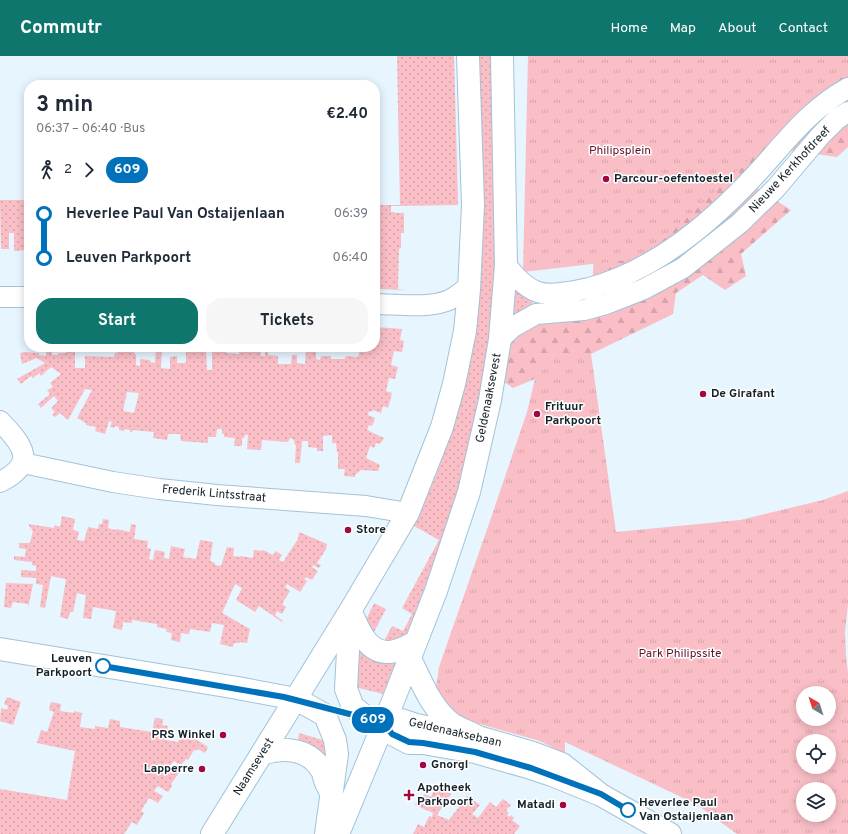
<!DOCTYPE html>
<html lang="en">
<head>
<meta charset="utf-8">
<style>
  :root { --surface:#fff; --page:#f6f6f7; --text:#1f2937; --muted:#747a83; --accent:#0f766e }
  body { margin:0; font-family:Overpass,sans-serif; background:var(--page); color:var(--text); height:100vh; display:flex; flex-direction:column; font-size:15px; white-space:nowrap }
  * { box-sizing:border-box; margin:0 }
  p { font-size:13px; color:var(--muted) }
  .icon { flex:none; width:22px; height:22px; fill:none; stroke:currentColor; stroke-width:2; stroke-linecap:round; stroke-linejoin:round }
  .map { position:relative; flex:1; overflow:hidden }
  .side { position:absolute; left:24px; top:24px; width:356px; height:272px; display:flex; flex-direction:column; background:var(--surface); border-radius:16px; box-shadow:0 2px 10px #0003 }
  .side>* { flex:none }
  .badge { padding:0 8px; border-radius:13px; font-size:14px; line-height:26px }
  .needle { width:26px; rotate:321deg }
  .controls { position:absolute; left:796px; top:630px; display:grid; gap:8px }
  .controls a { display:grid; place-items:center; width:40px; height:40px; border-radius:50%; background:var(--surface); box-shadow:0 2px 10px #0003; font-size:20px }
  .map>.badge { position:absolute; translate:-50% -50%; box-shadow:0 0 0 2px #fff }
  .legs { display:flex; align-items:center; gap:6px; height:44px; padding:0 12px; font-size:13px }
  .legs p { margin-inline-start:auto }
  .summary { display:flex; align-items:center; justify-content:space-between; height:68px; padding:0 12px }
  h1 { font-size:22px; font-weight:700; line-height:30px }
  .button { display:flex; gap:8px; margin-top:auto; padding:8px 12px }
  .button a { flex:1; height:46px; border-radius:16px; background:var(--accent); color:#fff; font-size:16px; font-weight:700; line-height:46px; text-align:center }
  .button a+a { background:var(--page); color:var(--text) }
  ul { padding:0 12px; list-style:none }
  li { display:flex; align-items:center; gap:14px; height:44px; font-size:15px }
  li i { display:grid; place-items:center; width:6px; height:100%; margin:0 5px; background:currentColor }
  li i::after { content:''; width:10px; height:10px; margin:-5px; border:3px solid; border-radius:50%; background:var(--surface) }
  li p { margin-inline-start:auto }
  li:first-child i { background:linear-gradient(#0000 50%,currentColor 0) }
  li:last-child i { background:linear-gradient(currentColor 50%,#0000 0) }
  header { display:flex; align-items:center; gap:24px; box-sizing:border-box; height:56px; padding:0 20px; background:var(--accent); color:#fff }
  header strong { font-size:19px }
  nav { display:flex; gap:22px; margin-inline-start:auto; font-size:14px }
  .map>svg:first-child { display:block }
  .grass { fill:url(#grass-dots); fill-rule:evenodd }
  .forest { fill:url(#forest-firs) }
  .park { fill:url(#park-tufts); fill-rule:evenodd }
  .pitch { fill:#f9bec6 }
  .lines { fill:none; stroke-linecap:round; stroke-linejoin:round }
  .minor-casing { stroke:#a2c3d8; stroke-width:22 }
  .tertiary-casing { stroke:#a2c3d8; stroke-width:24 }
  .secondary-casing { stroke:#a2c3d8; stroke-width:24 }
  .minor { stroke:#fff; stroke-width:20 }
  .tertiary { stroke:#fff; stroke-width:22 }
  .secondary { stroke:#fff; stroke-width:22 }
  .line-1-casing { stroke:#fff; stroke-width:9 }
  .line-1 { stroke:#0072bc; stroke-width:6 }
  .poi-dot { fill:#a30741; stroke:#fff; stroke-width:1.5 }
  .stop-1-dot { fill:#fff; stroke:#0072bc; stroke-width:2 }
  .labels { text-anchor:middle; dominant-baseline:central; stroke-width:3; stroke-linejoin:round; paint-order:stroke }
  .park-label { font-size:12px; fill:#630f28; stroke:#fff }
  .street-label { font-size:12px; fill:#15222a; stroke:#fff }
  .poi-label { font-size:12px; font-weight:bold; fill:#15222a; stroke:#fff; text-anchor:start }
  .stop-label { font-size:12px; font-weight:bold; fill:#15222a; stroke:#fff; text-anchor:end }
</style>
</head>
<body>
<header>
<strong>Commutr</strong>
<nav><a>Home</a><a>Map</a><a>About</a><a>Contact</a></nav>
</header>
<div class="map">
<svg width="848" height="778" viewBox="0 0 848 778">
  <defs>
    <pattern id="grass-dots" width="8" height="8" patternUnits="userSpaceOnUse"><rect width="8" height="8" fill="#f9bec6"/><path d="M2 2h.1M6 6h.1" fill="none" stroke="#d5a3aa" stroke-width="1.8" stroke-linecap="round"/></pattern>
    <pattern id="forest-firs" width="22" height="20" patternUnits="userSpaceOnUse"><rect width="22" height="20" fill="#f9bec6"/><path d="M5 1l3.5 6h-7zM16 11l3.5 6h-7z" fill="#d5a3aa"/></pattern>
    <pattern id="park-tufts" width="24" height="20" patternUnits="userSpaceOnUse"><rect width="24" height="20" fill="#f9bec6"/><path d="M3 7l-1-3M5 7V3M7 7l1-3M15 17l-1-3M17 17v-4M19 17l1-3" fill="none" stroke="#d5a3aa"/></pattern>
  </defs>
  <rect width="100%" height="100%" fill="#e7f5fe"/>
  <!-- grass -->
  <path class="grass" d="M 397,0 L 454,0 L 458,149 L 391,150 L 391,156 L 394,156 L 395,157 L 404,157 L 404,177 L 401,177 L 401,192 L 399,193 L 398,233 L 405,234 L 377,233 L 378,218 L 375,217 L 375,149 L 400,149 Z
    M 478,0 L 492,0 L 496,200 L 491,265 L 487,302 L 480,343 L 463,419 L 445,478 L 406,580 L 399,586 L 384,585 L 392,570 L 403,575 L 412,558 L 402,552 L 439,484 L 414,470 L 437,417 L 450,381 Z
    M 0,144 L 29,144 L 29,191 L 27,191 L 27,194 L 14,195 L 14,177 L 9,177 L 9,193 L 1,193 Z
    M 515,231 L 533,241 L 532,254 L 512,261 Z
    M 376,271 L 402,273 L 400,284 L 404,285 L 402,296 L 394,295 L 391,309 L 398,311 L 395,323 L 389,322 L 386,335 L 392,337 L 388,352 L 383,350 L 381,357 L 373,354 L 372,356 L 369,355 L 368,359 L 375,362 L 372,370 L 369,369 L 367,374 L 384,382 L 380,388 L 376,387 L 374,392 L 370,390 L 366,402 L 380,409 L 378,415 L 361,414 L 355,419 L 355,421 L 344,420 L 345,413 L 338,413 L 338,396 L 337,396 L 336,387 L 332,387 L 332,379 L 323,380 L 323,395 L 317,395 L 317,392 L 308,391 L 308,385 L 302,385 L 300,407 L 295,407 L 296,389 L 295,389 L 294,384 L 290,382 L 288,386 L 262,384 L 261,394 L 247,393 L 248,379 L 245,379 L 244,382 L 242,382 L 242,390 L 234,390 L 235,382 L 224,381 L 224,378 L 222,378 L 222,373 L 217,373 L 216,381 L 208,381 L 208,387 L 181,385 L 180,378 L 168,378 L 167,384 L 153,382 L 154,376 L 133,374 L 132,376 L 130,376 L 130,374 L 125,373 L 124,375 L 119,374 L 119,371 L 115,370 L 114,372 L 110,371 L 112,366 L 109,365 L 105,378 L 95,375 L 96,371 L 86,369 L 86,367 L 77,362 L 92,334 L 85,333 L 68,364 L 60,357 L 55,361 L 52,359 L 55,356 L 51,352 L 58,345 L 54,340 L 41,352 L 38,348 L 50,338 L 47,334 L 53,331 L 50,327 L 61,318 L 51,311 L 41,320 L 39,317 L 33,322 L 31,320 L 21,328 L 17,323 L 45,307 L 37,302 L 22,308 L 20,297 L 24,296 L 39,297 L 39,299 L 46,300 L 46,291 L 51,291 L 52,299 L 58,299 L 59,297 L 66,297 L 66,292 L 75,292 L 75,312 L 85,312 L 85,300 L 114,301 L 115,297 L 117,297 L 118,293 L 119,291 L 132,291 L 132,293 L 136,299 L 136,309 L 140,310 L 140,303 L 150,304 L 150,306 L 155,307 L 156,291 L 162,291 L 161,312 L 170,313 L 170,301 L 177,300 L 177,307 L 186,307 L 186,291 L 199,291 L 199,296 L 206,296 L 207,314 L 212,314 L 212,295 L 226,295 L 226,297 L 239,298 L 239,295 L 261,296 L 261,300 L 265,300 L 265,291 L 268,291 L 268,299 L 278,300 L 278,308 L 291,308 L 292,299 L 297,299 L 297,307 L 305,308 L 306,295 L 316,296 L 316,303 L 320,304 L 321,300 L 331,300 L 331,303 L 345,303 L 346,300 L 358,301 L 361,291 L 375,291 ZM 127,336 L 139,337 L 134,357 L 123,355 Z
    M 62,460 L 75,463 L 73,474 L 79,476 L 77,484 L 84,485 L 88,471 L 98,473 L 99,468 L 102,468 L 103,463 L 109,464 L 108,472 L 115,474 L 116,473 L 130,476 L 131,468 L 136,469 L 134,483 L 148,485 L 147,492 L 151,493 L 149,503 L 153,504 L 155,494 L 165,496 L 164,502 L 169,503 L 171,490 L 185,493 L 183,501 L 196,503 L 200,484 L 213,486 L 210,505 L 215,507 L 215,509 L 221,510 L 227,491 L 234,492 L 233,500 L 240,501 L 240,500 L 253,502 L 254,494 L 263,495 L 263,494 L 273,499 L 276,495 L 282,499 L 279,504 L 283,506 L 298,483 L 299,476 L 327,488 L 326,493 L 317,507 L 321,509 L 319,512 L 313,509 L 312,511 L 318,515 L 312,524 L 306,521 L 304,523 L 307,525 L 300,536 L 287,528 L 285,531 L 290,535 L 282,548 L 286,551 L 282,558 L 277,555 L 275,559 L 283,565 L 282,566 L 259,550 L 255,556 L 236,544 L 242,532 L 235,528 L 222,557 L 250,573 L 247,587 L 240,586 L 240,587 L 234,587 L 233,591 L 220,588 L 224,569 L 212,567 L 210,576 L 190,573 L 189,578 L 181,577 L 180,586 L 171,584 L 172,577 L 166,576 L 167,573 L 157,571 L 157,568 L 132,564 L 132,567 L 123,566 L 122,574 L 113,572 L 116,555 L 93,551 L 91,563 L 83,562 L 86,539 L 77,537 L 73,556 L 70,556 L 68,563 L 60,561 L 66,523 L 51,520 L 45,552 L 40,551 L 43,529 L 36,528 L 36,522 L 21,521 L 21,514 L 36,515 L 36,510 L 32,509 L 32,506 L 14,504 L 14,500 L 25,501 L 26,493 L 19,492 L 19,487 L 30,487 L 33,475 L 28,468 L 54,472 L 55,469 L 60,471 Z
    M 6,527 L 33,528 L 28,552 L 28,548 L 13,546 L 11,552 L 4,551 Z
    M 374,547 L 386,553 L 374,576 L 371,578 L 365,566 Z
    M 357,589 L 399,600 L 383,638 L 355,631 Z
    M 7,641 L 21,646 L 13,669 L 0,665 L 1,652 L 7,654 L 8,650 L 4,648 Z
    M 51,646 L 61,648 L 60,655 L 74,657 L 74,655 L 82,657 L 80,671 L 95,673 L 95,670 L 108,672 L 110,663 L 120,665 L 120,671 L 152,676 L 155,662 L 163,663 L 162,669 L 168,670 L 165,684 L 178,686 L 182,675 L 208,691 L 205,697 L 198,693 L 196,695 L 194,694 L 188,704 L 186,703 L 181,709 L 174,705 L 169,711 L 179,717 L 171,728 L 172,730 L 168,736 L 158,730 L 154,735 L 163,740 L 158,747 L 149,742 L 141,755 L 144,757 L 137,769 L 132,766 L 124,778 L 0,778 L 0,733 L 67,744 L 75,695 L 37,687 L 41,674 L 47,676 L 54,656 L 49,654 Z
    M 299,677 L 329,686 L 330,706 L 298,688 Z
    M 436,729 L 451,738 L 437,759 L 449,764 L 467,740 L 480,749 L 472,758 L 478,762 L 490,746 L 496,751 L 503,743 L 511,749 L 506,754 L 509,757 L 507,759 L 509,761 L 511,759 L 514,762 L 512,764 L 520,770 L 514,778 L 413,778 L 418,768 L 424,771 L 429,760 L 432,761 L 433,757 L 415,749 L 417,745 L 419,746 L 424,738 L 431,741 Z"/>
  <!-- forest -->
  <path class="forest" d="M 848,0 L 848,91 L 837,101 L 774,92 L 739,121 L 791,154 L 741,198 L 746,220 L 725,234 L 703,219 L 676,237 L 673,258 L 591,298 L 555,298 L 535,323 L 513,332 L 494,319 L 513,271 L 591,261 L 594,196 Z"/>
  <!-- park -->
  <path class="park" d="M 528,0 L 848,0 L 848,10 L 644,202 L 523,216 Z
    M 555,298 L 591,298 L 616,476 L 740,464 L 823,444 L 848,435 L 848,548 L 845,576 L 846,600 L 848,617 L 848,778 L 737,778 L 696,748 L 565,686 L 565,698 L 540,685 L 465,664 L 444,650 L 436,631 L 439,611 L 491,462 L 527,356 L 535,323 ZM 803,637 L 829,637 L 829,663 L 803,663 ZM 803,685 L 829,685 L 829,711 L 803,711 ZM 803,733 L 829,733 L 829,759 L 803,759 Z"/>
  <!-- pitch -->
  <path class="pitch" d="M 723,0 L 766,0 L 760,15 Z"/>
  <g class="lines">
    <defs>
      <path id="minor" d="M 506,209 C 513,218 526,232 538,236 C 550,240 576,235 589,232 C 656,214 712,166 758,116 C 787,84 810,53 848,32
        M 0,241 L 29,241
        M 375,248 C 396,248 429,253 449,244 C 457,241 463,235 469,230
        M 500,283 L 513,271 L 536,258 L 584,254 L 606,248 L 644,233 L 683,212 L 740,167 L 776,132 L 820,80 L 837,63 L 848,56
        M 0,365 C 23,389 38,407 0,426
        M 23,407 L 113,426 L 159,433 L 217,439 L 366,450 L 408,457"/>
      <path id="tertiary" d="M 0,593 L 232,631 L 296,643
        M 601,739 L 562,708 L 533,697 L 478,681 L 416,669 L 401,664 L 384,667 L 392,678 L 409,687 L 423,687 L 475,696 L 531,712 L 552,719 L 601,739 L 670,778"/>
      <path id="secondary" d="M 351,556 C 358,572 367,598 390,596 C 399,595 408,590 416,586
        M 350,557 L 346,633 L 353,651 L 367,662
        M 410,603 C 421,624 431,653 452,668 C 460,673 469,676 478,681
        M 296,643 L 325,659 L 335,684 L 337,698 L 326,778
        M 262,698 C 283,691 308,692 321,713 C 324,717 324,723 326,727 C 328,731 330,735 332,738
        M 212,778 L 350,555 L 408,457 L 442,371 L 454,328 L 465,275 L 469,234 L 473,149 L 468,0
        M 338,778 L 393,645 L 436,535 L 469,436 L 490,344 L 500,283 L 506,209 L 502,0"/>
    </defs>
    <!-- minor casing -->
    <use href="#minor" class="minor-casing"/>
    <!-- tertiary casing -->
    <use href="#tertiary" class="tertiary-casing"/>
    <!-- secondary casing -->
    <use href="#secondary" class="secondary-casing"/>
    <!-- minor -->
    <use href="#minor" class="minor"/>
    <!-- tertiary -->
    <use href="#tertiary" class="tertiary"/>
    <!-- secondary -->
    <use href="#secondary" class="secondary"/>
  </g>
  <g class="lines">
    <defs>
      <path id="line-1" d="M 103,610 L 284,641 L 384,667 L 392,678 L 409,686 L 423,687 L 475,696 L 531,712 L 601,738 L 628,754"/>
    </defs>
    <!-- line-1 casing -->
    <use href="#line-1" class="line-1-casing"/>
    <!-- line-1 -->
    <use href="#line-1" class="line-1"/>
  </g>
  <!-- markers -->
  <g class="poi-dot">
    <circle cx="606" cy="123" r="4"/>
    <circle cx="703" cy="338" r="4"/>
    <circle cx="537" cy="358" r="4"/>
    <circle cx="348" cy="474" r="4"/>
    <circle cx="223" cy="679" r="4"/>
    <circle cx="423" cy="709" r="4"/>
    <circle cx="202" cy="713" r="4"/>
    <path d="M407 733h4v4h4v4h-4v4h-4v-4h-4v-4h4z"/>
    <circle cx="563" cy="749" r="4"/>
  </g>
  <g class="stop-1-dot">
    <circle cx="103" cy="610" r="7"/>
    <circle cx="628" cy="754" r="7"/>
  </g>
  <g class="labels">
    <!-- park labels -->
    <g class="park-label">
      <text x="620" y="95">Philipsplein</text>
      <text x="680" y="598">Park Philipssite</text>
    </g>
    <!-- street labels -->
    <g class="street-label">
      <text transform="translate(790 114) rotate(-47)">Nieuwe Kerkhofdreef</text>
      <text transform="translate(489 342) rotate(-79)">Geldenaaksevest</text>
      <text transform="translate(214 438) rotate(5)">Frederik Lintsstraat</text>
      <text transform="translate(455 677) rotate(13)">Geldenaaksebaan</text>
      <text transform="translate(254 711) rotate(-58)">Naamsevest</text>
    </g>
    <!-- poi labels -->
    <g class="poi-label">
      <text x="614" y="123">Parcour-oefentoestel</text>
      <text x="711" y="338">De Girafant</text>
      <text x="545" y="351">Frituur<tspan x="545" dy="14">Parkpoort</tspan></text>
      <text x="356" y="474">Store</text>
      <text x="215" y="679" text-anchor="end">PRS Winkel</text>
      <text x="431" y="709">Gnorgl</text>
      <text x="194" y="713" text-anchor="end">Lapperre</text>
      <text x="417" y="732">Apotheek<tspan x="417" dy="14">Parkpoort</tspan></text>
      <text x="555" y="749" text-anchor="end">Matadi</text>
    </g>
    <!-- stop labels -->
    <g class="stop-label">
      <text x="92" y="603">Leuven<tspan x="92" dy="14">Parkpoort</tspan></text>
      <text x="639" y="747" text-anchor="start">Heverlee Paul<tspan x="639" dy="14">Van Ostaijenlaan</tspan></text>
    </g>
  </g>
</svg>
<div class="controls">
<a><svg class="needle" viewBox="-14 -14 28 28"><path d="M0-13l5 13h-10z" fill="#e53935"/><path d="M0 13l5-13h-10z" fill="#747a83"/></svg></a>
<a><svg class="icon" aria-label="locate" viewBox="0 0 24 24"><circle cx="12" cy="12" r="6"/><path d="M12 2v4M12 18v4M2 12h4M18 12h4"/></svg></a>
<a><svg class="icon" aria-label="layers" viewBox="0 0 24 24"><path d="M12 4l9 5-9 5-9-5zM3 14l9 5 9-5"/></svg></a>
</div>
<b class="badge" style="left:373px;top:664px;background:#0072bc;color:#fff">609</b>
<section class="side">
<div class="summary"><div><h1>3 min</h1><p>06:37 – 06:40 · Bus</p></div><b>€2.40</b></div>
<div class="legs"><svg class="icon" aria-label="walk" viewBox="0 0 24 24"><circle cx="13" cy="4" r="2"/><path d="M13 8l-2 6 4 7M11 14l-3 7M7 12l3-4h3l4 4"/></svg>2<svg class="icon" aria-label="forward" viewBox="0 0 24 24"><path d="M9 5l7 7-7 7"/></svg><b class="badge" style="background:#0072bc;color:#fff">609</b></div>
<ul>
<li><i style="color:#0072bc"></i><b>Heverlee Paul Van Ostaijenlaan</b><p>06:39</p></li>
<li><i style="color:#0072bc"></i><b>Leuven Parkpoort</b><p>06:40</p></li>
</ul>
<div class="button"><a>Start</a><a>Tickets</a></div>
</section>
</div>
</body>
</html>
